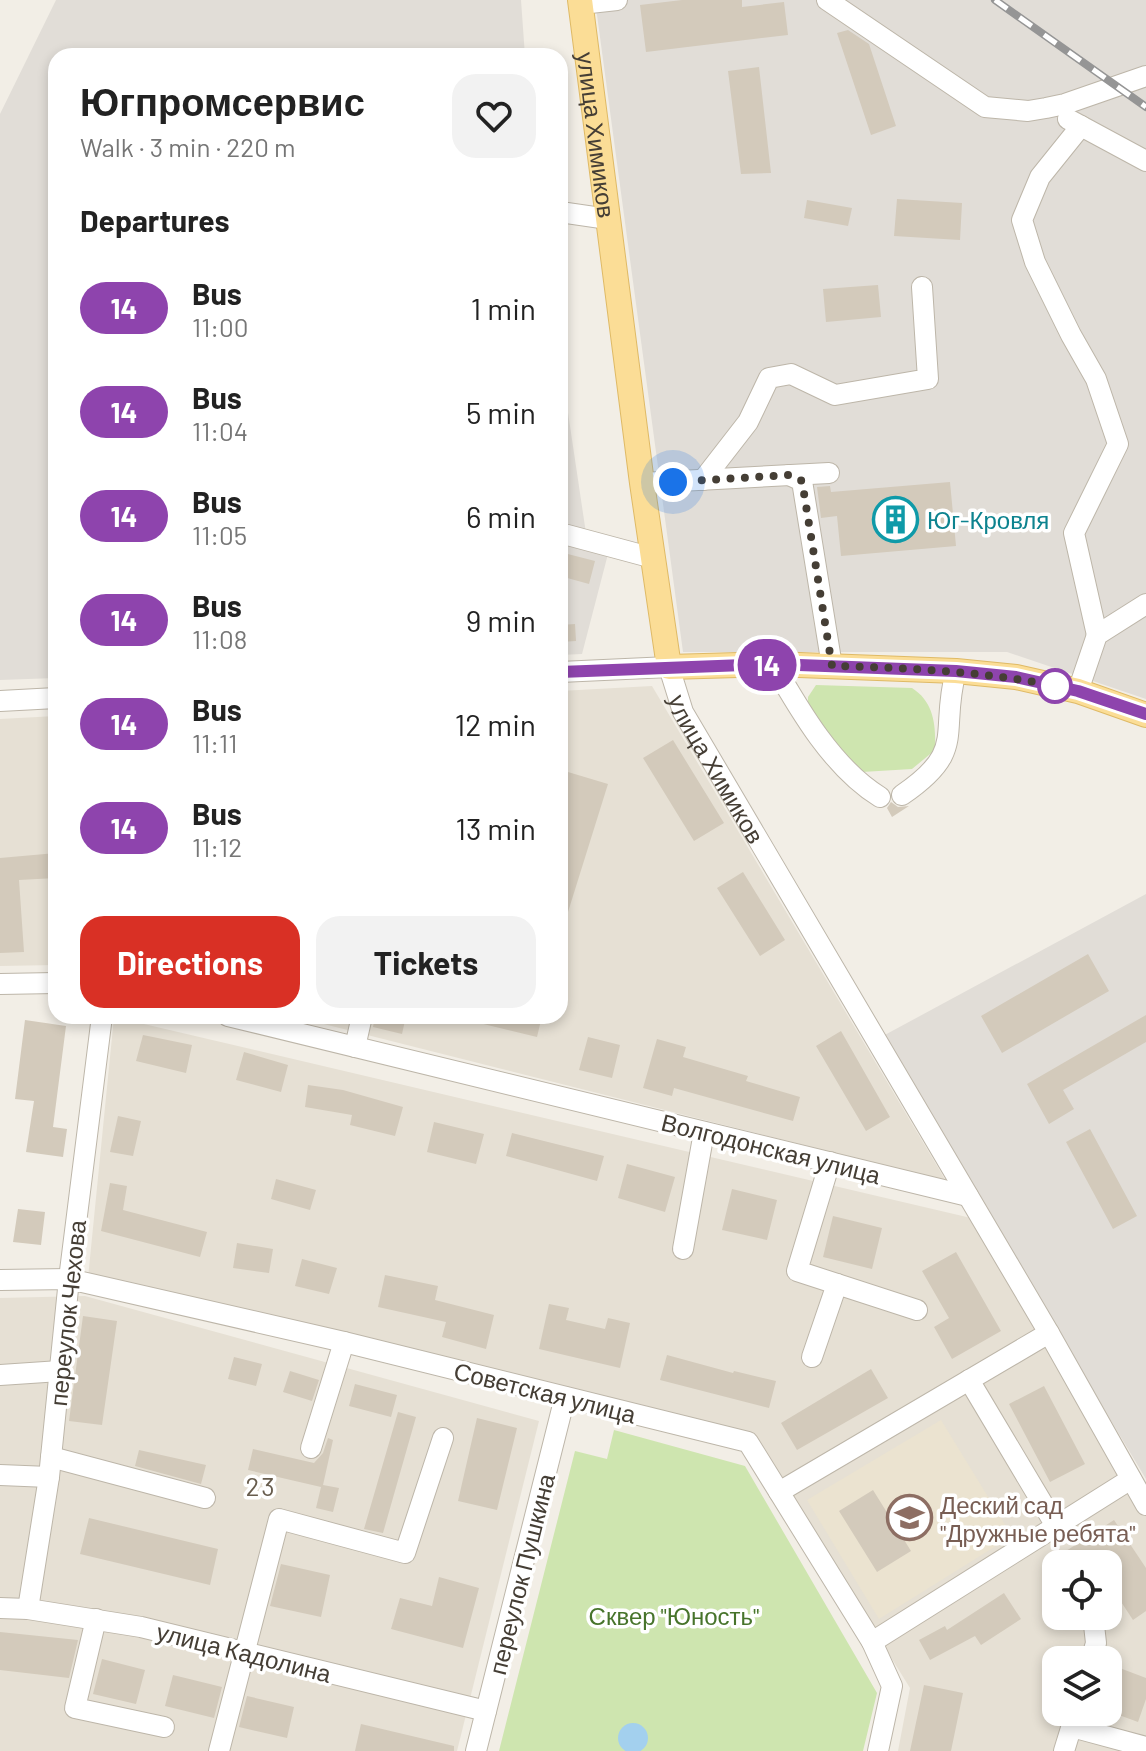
<!DOCTYPE html>
<html lang="en">
<head>
<meta charset="utf-8">
<style>
  :root { --surface:#fff; --page:#f2f2f2; --text:#222; --muted:#767676; --accent:#d93025 }
  body { margin:0; font-family:Barlow,sans-serif; background:var(--page); color:var(--text); height:100vh; display:flex; flex-direction:column; font-size:30px; white-space:nowrap }
  * { box-sizing:border-box; margin:0 }
  p { font-size:26px; color:var(--muted) }
  .icon { flex:none; width:44px; height:44px; fill:none; stroke:currentColor; stroke-width:2; stroke-linecap:round; stroke-linejoin:round }
  .map { position:relative; flex:1; overflow:hidden }
  .panel { position:absolute; left:48px; top:48px; width:520px; height:976px; display:flex; flex-direction:column; background:var(--surface); border-radius:24px; box-shadow:0 4px 12px #0003 }
  .panel>* { flex:none }
  .badge { padding:0 16px; border-radius:26px; font-size:28px; line-height:52px }
  .tools { position:absolute; left:1042px; top:1550px; display:grid; gap:16px }
  .tools a { display:grid; place-items:center; width:80px; height:80px; border-radius:16px; background:var(--surface); box-shadow:0 4px 12px #0003; font-size:40px }
  .you { position:absolute; width:40px; height:40px; margin:-20px; border:6px solid #fff; border-radius:50%; background:#1a73e8; box-shadow:0 0 0 12px #1a73e833 }
  .map>.badge { position:absolute; translate:-50% -50%; box-shadow:0 0 0 4px #fff }
  h2 { padding:0 32px; font-size:30px; line-height:72px }
  .round { display:grid; place-items:center; flex:none; width:84px; height:84px; border-radius:24px; background:var(--page) }
  .headline { display:flex; align-items:center; justify-content:space-between; height:136px; padding:0 32px }
  h1 { font-size:38px; font-weight:700; line-height:60px }
  .primary-button { display:flex; gap:16px; margin-top:auto; padding:16px 32px }
  .primary-button a { flex:1; height:92px; border-radius:24px; background:var(--accent); color:#fff; font-size:32px; font-weight:700; line-height:92px; text-align:center }
  .primary-button a+a { background:var(--page); color:var(--text) }
  ul { padding:0; list-style:none }
  li { display:flex; align-items:center; gap:24px; height:104px; padding:0 32px }
  li div { flex:1 }
  li b { display:block; font-size:30px }
  li em { font-style:normal }
  li .badge { min-width:88px; font-weight:700; text-align:center }
  .map>svg:first-child { display:block }
  .residential { fill:#e6e0d4; fill-rule:evenodd }
  .industrial { fill:#e1ddd7 }
  .education { fill:#ebe3d0 }
  .green { fill:#cee5af }
  .water { fill:#a3d0ee }
  .building { fill:#d3cabb }
  .lines { fill:none; stroke-linecap:round; stroke-linejoin:round }
  .minor-casing { stroke:#bdb6a9; stroke-width:22 }
  .major-casing { stroke:#dfba66; stroke-width:26 }
  .minor { stroke:#fff; stroke-width:20 }
  .major { stroke:#fbdd96; stroke-width:24 }
  .rail-casing { stroke:#959595; stroke-width:8 }
  .rail { stroke:#fff; stroke-width:5; stroke-dasharray:15; stroke-linecap:butt }
  .line-casing { stroke:#fff; stroke-width:18 }
  .line { stroke:#8e44ad; stroke-width:12 }
  .walk { stroke:#453e35; stroke-width:8; stroke-dasharray:0 14.4 }
  .stop-dot { fill:#fff; stroke:#8e44ad; stroke-width:4 }
  .labels { text-anchor:middle; dominant-baseline:central; stroke-width:7; stroke-linejoin:round; paint-order:stroke }
  .street-label { font-size:24px; fill:#453e35; stroke:#fff }
  .culture-label { font-size:24px; fill:#0d838f; stroke:#fff; text-anchor:start }
  .education-label { font-size:24px; fill:#785e54; stroke:#fff; text-anchor:start }
  .park-label { font-size:24px; fill:#47742b; stroke:#fff }
  .neighbourhood-label { font-size:26px; letter-spacing:2px; fill:#675c4d; stroke:#fff }
</style>
</head>
<body>
<div class="map">
<svg width="1146" height="1751" viewBox="0 0 1146 1751">
  <rect width="100%" height="100%" fill="#f2eee6"/>
  <!-- residential -->
  <path class="residential" d="M 652,686 L 946,1181 L 292,1016 L 560,1016 L 560,691 Z
    M 56,716 L 56,965 L 0,966 L 0,719 Z
    M 114,1017 L 971,1218 L 1146,1514 L 1146,1751 L 898,1751 L 910,1688 L 759,1445 L 88,1278 ZM 1056,1564 L 1108,1564 L 1108,1616 L 1056,1616 ZM 1056,1660 L 1108,1660 L 1108,1712 L 1056,1712 Z
    M 85,1296 L 539,1421 L 457,1751 L 0,1751 L 0,1298 Z"/>
  <!-- industrial -->
  <path class="industrial" d="M 56,0 L 521,0 L 525,56 L 56,56 L 56,678 L 0,680 L 0,114 Z
    M 595,0 L 1146,0 L 1146,699 L 1007,652 L 683,652 Z
    M 560,359 L 587,540 L 590,552 L 608,554 L 582,654 L 560,655 Z
    M 1146,894 L 1146,1479 L 881,1037 Z"/>
  <!-- education -->
  <path class="education" d="M 941,1420 L 1012,1536 L 879,1619 L 807,1500 Z"/>
  <!-- green -->
  <path class="green" d="M 816,685 L 912,688 C 934,702 936,725 935,750 L 912,769 L 862,772 L 853,764 L 808,708 L 808,697 Z
    M 614,1430 L 745,1466 L 877,1693 L 863,1751 L 499,1751 L 575,1451 L 607,1459 Z"/>
  <!-- water -->
  <path class="water" d="M618 1738a15 15 0 1 1 30 0a15 15 0 1 1-30 0Z"/>
  <!-- building -->
  <path class="building" d="M 682,0 L 742,0 L 742,7 L 784,2 L 788,35 L 646,52 L 640,5 Z
    M 848,30 L 869,44 L 896,126 L 871,135 L 837,33 Z
    M 759,67 L 771,173 L 741,174 L 728,71 Z
    M 897,199 L 962,203 L 960,240 L 894,236 Z
    M 807,200 L 852,208 L 848,226 L 804,218 Z
    M 878,285 L 881,317 L 826,322 L 823,289 Z
    M 950,482 L 956,546 L 841,556 L 837,516 L 821,518 L 817,487 L 830,486 L 831,492 Z
    M 560,552 L 595,561 L 589,584 L 560,576 Z
    M 575,624 L 576,641 L 560,642 L 560,625 Z
    M 673,740 L 724,823 L 694,841 L 643,758 Z
    M 568,772 L 608,784 L 563,928 L 560,928 L 560,797 Z
    M 891,802 L 898,807 L 909,806 L 892,817 L 887,808 Z
    M 56,853 L 56,878 L 19,880 L 24,952 L 0,953 L 0,858 Z
    M 743,872 L 785,940 L 760,956 L 717,888 Z
    M 1088,954 L 1109,991 L 1002,1053 L 981,1016 Z
    M 1146,1015 L 1146,1042 L 1063,1090 L 1074,1109 L 1049,1124 L 1027,1084 Z
    M 375,1016 L 406,1016 L 402,1034 L 373,1027 Z
    M 471,1016 L 542,1016 L 537,1037 L 471,1021 Z
    M 25,1020 L 66,1026 L 53,1127 L 67,1129 L 63,1157 L 26,1152 L 34,1101 L 15,1099 Z
    M 841,1031 L 890,1117 L 866,1131 L 816,1046 Z
    M 143,1035 L 192,1045 L 186,1073 L 136,1061 Z
    M 588,1037 L 620,1045 L 612,1078 L 579,1070 Z
    M 657,1039 L 686,1047 L 683,1057 L 748,1076 L 746,1081 L 800,1097 L 793,1121 L 674,1088 L 672,1096 L 643,1088 Z
    M 244,1052 L 288,1065 L 281,1092 L 236,1080 Z
    M 308,1085 L 343,1090 L 403,1107 L 395,1136 L 350,1125 L 352,1115 L 305,1107 Z
    M 118,1116 L 141,1121 L 133,1156 L 110,1152 Z
    M 434,1122 L 484,1134 L 476,1164 L 427,1152 Z
    M 1090,1129 L 1137,1216 L 1113,1229 L 1066,1142 Z
    M 512,1133 L 604,1156 L 597,1181 L 506,1156 Z
    M 627,1164 L 675,1177 L 665,1212 L 618,1198 Z
    M 276,1179 L 316,1190 L 310,1210 L 271,1199 Z
    M 110,1183 L 127,1186 L 123,1210 L 207,1232 L 200,1257 L 101,1231 Z
    M 732,1189 L 777,1200 L 767,1240 L 722,1230 Z
    M 18,1209 L 45,1212 L 41,1245 L 13,1242 Z
    M 833,1216 L 882,1228 L 872,1269 L 823,1257 Z
    M 237,1243 L 273,1249 L 269,1273 L 233,1268 Z
    M 956,1252 L 1001,1331 L 952,1359 L 934,1327 L 949,1318 L 922,1271 Z
    M 302,1259 L 337,1268 L 329,1294 L 295,1286 Z
    M 385,1275 L 438,1286 L 435,1300 L 494,1315 L 486,1349 L 442,1337 L 446,1322 L 378,1307 Z
    M 549,1304 L 569,1308 L 566,1320 L 605,1329 L 608,1318 L 630,1323 L 620,1368 L 539,1349 Z
    M 83,1316 L 117,1321 L 102,1425 L 69,1421 Z
    M 667,1355 L 733,1373 L 734,1371 L 776,1381 L 769,1408 L 660,1380 Z
    M 234,1357 L 262,1364 L 256,1386 L 228,1379 Z
    M 871,1369 L 888,1398 L 797,1450 L 781,1423 Z
    M 290,1371 L 319,1380 L 312,1401 L 283,1392 Z
    M 355,1384 L 397,1395 L 391,1417 L 349,1406 Z
    M 1044,1386 L 1085,1464 L 1050,1482 L 1009,1404 Z
    M 398,1412 L 416,1417 L 383,1533 L 364,1529 Z
    M 477,1418 L 517,1428 L 497,1510 L 458,1501 Z
    M 328,1438 L 333,1440 L 323,1485 L 339,1488 L 333,1512 L 316,1508 L 321,1487 L 248,1470 L 253,1449 L 314,1463 L 323,1453 Z
    M 139,1450 L 206,1465 L 201,1484 L 135,1466 Z
    M 873,1490 L 911,1551 L 877,1572 L 839,1511 Z
    M 89,1518 L 218,1549 L 210,1585 L 80,1554 Z
    M 1114,1520 L 1146,1568 L 1146,1611 L 1133,1620 L 1108,1582 L 1108,1564 L 1075,1564 L 1066,1551 Z
    M 281,1564 L 330,1575 L 321,1617 L 270,1606 Z
    M 439,1577 L 479,1588 L 463,1648 L 391,1629 L 400,1598 L 432,1606 Z
    M 1004,1593 L 1021,1619 L 981,1645 L 975,1636 L 930,1660 L 919,1640 L 945,1626 L 947,1630 Z
    M 0,1632 L 78,1640 L 69,1678 L 0,1670 Z
    M 102,1659 L 145,1670 L 136,1704 L 93,1694 Z
    M 1117,1667 L 1146,1678 L 1146,1699 L 1138,1722 L 1108,1711 L 1108,1691 Z
    M 173,1675 L 222,1687 L 214,1718 L 165,1706 Z
    M 924,1685 L 963,1693 L 951,1751 L 910,1751 Z
    M 247,1696 L 294,1707 L 287,1738 L 239,1727 Z
    M 361,1724 L 454,1746 L 454,1751 L 355,1751 Z"/>
  <g class="lines">
    <defs>
      <g id="minor">
        <path d="M 827,0 L 985,107 L 1028,111 L 1046,108 L 1065,104 L 1146,76"/>
        <path d="M 581,4 L 617,0"/>
        <path d="M 1068,119 L 1146,161"/>
        <path d="M 1081,126 L 1040,177 L 1022,220 L 1035,262 L 1071,335 L 1096,379 L 1118,444 L 1074,533 L 1097,635"/>
        <path d="M 560,212 L 608,219"/>
        <path d="M 789,475 L 802,481 L 832,666"/>
        <path d="M 703,480 L 748,422 L 769,378 L 791,374 L 835,395 L 928,379 L 922,287"/>
        <path d="M 642,483 L 829,473"/>
        <path d="M 560,533 L 653,558"/>
        <path d="M 773,664 C 800,711 833,768 880,797"/>
        <path id="s1" d="M 560,672 L 669,667 L 683,712 L 1049,1333 L 1146,1505"/>
        <path d="M 1078,691 L 1097,635 L 1146,604"/>
        <path d="M 0,701 L 56,698"/>
        <path d="M 902,795 C 968,750 939,734 956,671"/>
        <path d="M 0,984 L 56,983"/>
        <path d="M 228,1016 L 968,1196"/>
        <path d="M 355,1047 L 362,1016"/>
        <path d="M 830,1162 L 797,1271 L 917,1310"/>
        <path d="M 683,1249 L 704,1132"/>
        <path d="M 0,1280 L 69,1279 L 344,1342 L 748,1442 L 872,1642 L 892,1686 L 878,1751"/>
        <path d="M 812,1357 L 837,1284"/>
        <path d="M 0,1375 L 60,1371"/>
        <path d="M 969,1380 L 1056,1526"/>
        <path d="M 311,1448 L 344,1342"/>
        <path d="M 51,1457 L 205,1498"/>
        <path d="M 0,1475 L 49,1477"/>
        <path d="M 779,1492 L 1049,1333"/>
        <path d="M 0,1608 L 28,1609 L 141,1627 L 486,1711"/>
        <path d="M 28,1609 L 49,1477 L 69,1279 L 102,1016"/>
        <path d="M 96,1619 L 75,1708 L 164,1727"/>
        <path d="M 872,1642 L 1131,1479"/>
        <path d="M 1091,1660 L 1096,1643 L 1093,1616"/>
        <path d="M 1072,1727 L 1146,1747"/>
        <path d="M 219,1751 L 279,1519 L 405,1553 L 443,1438"/>
        <path d="M 476,1751 L 565,1397"/>
        <path d="M 1064,1751 L 1076,1712"/>
      </g>
      <g id="major">
        <path id="s2" d="M 580,0 L 642,483 L 669,667 L 773,664 L 956,671 L 1016,677 L 1078,691 L 1146,715"/>
      </g>
    </defs>
    <!-- minor casing -->
    <use href="#minor" class="minor-casing"/>
    <!-- major casing -->
    <use href="#major" class="major-casing"/>
    <!-- minor -->
    <use href="#minor" class="minor"/>
    <!-- major -->
    <use href="#major" class="major"/>
    <defs>
      <path id="rail" d="M 995,0 L 1146,107"/>
    </defs>
    <!-- rail casing -->
    <use href="#rail" class="rail-casing"/>
    <!-- rail -->
    <use href="#rail" class="rail"/>
  </g>
  <g class="lines">
    <defs>
      <path id="line" d="M 560,672 L 773,664 L 956,671 L 1016,677 L 1078,691 L 1146,714"/>
    </defs>
    <!-- line casing -->
    <use href="#line" class="line-casing"/>
    <!-- line -->
    <use href="#line" class="line"/>
    <!-- walk -->
    <path class="walk" d="M 673,482 L 789,475 L 802,481 L 832,666 C 907,668 982,671 1055,686"/>
  </g>
  <!-- icons -->
  <defs>
    <symbol id="building-ring" viewBox="-11 -11 22 22"><circle r="9.5" fill="#fff" stroke="#0f9aa8" stroke-width="1.5"/><path d="M-4-6H4V6H1V3H-1V6H-4ZM-2.5-4.3h1.7v1.8h-1.7ZM.8-4.3h1.7v1.8H.8ZM-2.5-1h1.7V.8h-1.7ZM.8-1h1.7V.8H.8Z" fill="#0f9aa8"/></symbol>
    <symbol id="school-ring" viewBox="-11 -11 22 22"><circle r="9.5" fill="#fff" stroke="#8d6e63" stroke-width="1.5"/><path d="M0-5L7-2L0 1L-7-2ZM-4 1L0 2.5L4 1V4Q0 6-4 4Z" fill="#8d6e63"/></symbol>
  </defs>
  <g fill-rule="evenodd">
    <use href="#building-ring" x="870" y="494" width="51" height="51"/>
    <use href="#school-ring" x="884" y="1492" width="51" height="51"/>
  </g>
  <!-- markers -->
  <circle class="stop-dot" cx="1055" cy="686" r="16"/>
  <g class="labels">
    <!-- street labels -->
    <g class="street-label">
      <text stroke="none"><textPath href="#s2" startOffset="136">улица Химиков</textPath></text>
      <text stroke="none"><textPath href="#s1" startOffset="222">улица Химиков</textPath></text>
      <text transform="translate(771 1148) rotate(14)">Волгодонская улица</text>
      <text transform="translate(67 1313) rotate(-84)">переулок Чехова</text>
      <text transform="translate(545 1392) rotate(14)">Советская улица</text>
      <text transform="translate(521 1574) rotate(-76)">переулок Пушкина</text>
      <text transform="translate(244 1652) rotate(14)">улица Кадолина</text>
    </g>
    <!-- culture labels -->
    <g class="culture-label">
      <text x="927" y="519">Юг-Кровля</text>
    </g>
    <!-- education labels -->
    <g class="education-label">
      <text x="940" y="1504">Деский сад<tspan x="940" dy="28">"Дружные ребята"</tspan></text>
    </g>
    <!-- park labels -->
    <g class="park-label">
      <text x="674" y="1615">Сквер "Юность"</text>
    </g>
    <!-- neighbourhood labels -->
    <g class="neighbourhood-label">
      <text x="261" y="1485">23</text>
    </g>
  </g>
</svg>
<div class="tools">
<a><svg class="icon" aria-label="locate" viewBox="0 0 24 24"><circle cx="12" cy="12" r="6"/><path d="M12 2v4M12 18v4M2 12h4M18 12h4"/></svg></a>
<a><svg class="icon" aria-label="layers" viewBox="0 0 24 24"><path d="M12 4l9 5-9 5-9-5zM3 14l9 5 9-5"/></svg></a>
</div>
<div class="you" style="left:673px;top:482px"></div>
<b class="badge" style="left:767px;top:665px;background:#8e44ad;color:#fff">14</b>
<section class="panel">
<div class="headline"><div><h1>Югпромсервис</h1><p>Walk · 3 min · 220 m</p></div><a class="round"><svg class="icon" aria-label="heart" viewBox="0 0 24 24"><path d="M12 20l-8-8c-3-5 5-10 8-4 3-6 11-1 8 4z"/></svg></a></div>
<h2>Departures</h2>
<ul>
<li><span class="badge" style="background:#8e44ad;color:#fff">14</span><div><b>Bus</b><p>11:00</p></div><em>1 min</em></li>
<li><span class="badge" style="background:#8e44ad;color:#fff">14</span><div><b>Bus</b><p>11:04</p></div><em>5 min</em></li>
<li><span class="badge" style="background:#8e44ad;color:#fff">14</span><div><b>Bus</b><p>11:05</p></div><em>6 min</em></li>
<li><span class="badge" style="background:#8e44ad;color:#fff">14</span><div><b>Bus</b><p>11:08</p></div><em>9 min</em></li>
<li><span class="badge" style="background:#8e44ad;color:#fff">14</span><div><b>Bus</b><p>11:11</p></div><em>12 min</em></li>
<li><span class="badge" style="background:#8e44ad;color:#fff">14</span><div><b>Bus</b><p>11:12</p></div><em>13 min</em></li>
</ul>
<div class="primary-button"><a>Directions</a><a>Tickets</a></div>
</section>
</div>
</body>
</html>
